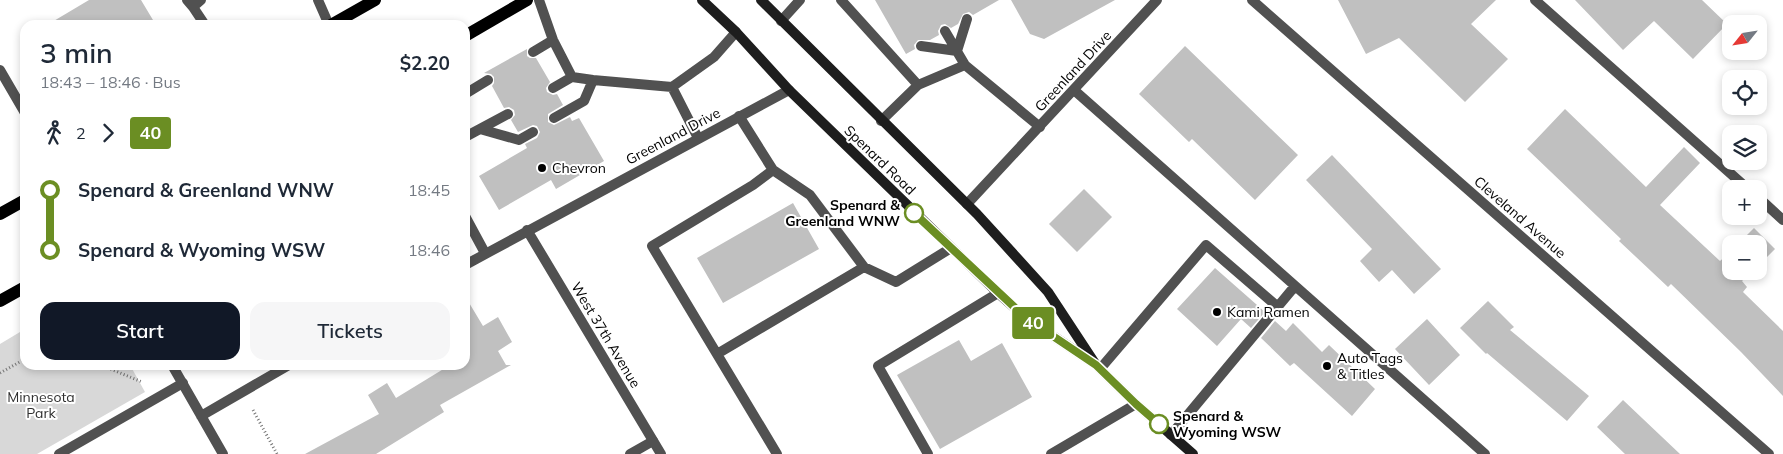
<!DOCTYPE html>
<html lang="en">
<head>
<meta charset="utf-8">
<style>
  :root { --surface:#fff; --page:#f6f6f7; --text:#1f2937; --muted:#747a83; --accent:#111827 }
  body { margin:0; font-family:Mulish,sans-serif; background:var(--page); color:var(--text); height:100vh; display:flex; flex-direction:column; font-size:19px; white-space:nowrap }
  * { box-sizing:border-box; margin:0 }
  p { font-size:16px; color:var(--muted) }
  .icon { flex:none; width:28px; height:28px; fill:none; stroke:currentColor; stroke-width:2; stroke-linecap:round; stroke-linejoin:round }
  .map { position:relative; flex:1; overflow:hidden }
  .sheet { position:absolute; left:20px; top:20px; width:450px; height:350px; display:flex; flex-direction:column; background:var(--surface); border-radius:15px; box-shadow:0 2px 8px #0003 }
  .sheet>* { flex:none }
  .badge { padding:0 10px; border-radius:4px; font-size:18px; line-height:32px }
  .needle { width:32px; rotate:240deg }
  .fabs { position:absolute; left:1722px; top:15px; display:grid; gap:10px }
  .fabs a { display:grid; place-items:center; width:45px; height:45px; border-radius:10px; background:var(--surface); box-shadow:0 2px 8px #0003; font-size:25px }
  .map>.badge { position:absolute; translate:-50% -50%; box-shadow:0 0 0 2px #fff }
  .legs { display:flex; align-items:center; gap:8px; height:55px; padding:0 20px; font-size:16px }
  .legs p { margin-inline-start:auto }
  .head { display:flex; align-items:center; justify-content:space-between; height:85px; padding:0 20px }
  h1 { font-size:28px; font-weight:600; line-height:38px }
  .cta { display:flex; gap:10px; margin-top:auto; padding:10px 20px }
  .cta a { flex:1; height:58px; border-radius:15px; background:var(--accent); color:#fff; font-size:20px; font-weight:600; line-height:58px; text-align:center }
  .cta a+a { background:var(--page); color:var(--text) }
  ul { padding:0 20px; list-style:none }
  li { display:flex; align-items:center; gap:18px; height:60px; font-size:19px }
  li i { display:grid; place-items:center; width:8px; height:100%; margin:0 6px; background:currentColor }
  li i::after { content:''; width:12px; height:12px; margin:-6px; border:4px solid; border-radius:50%; background:var(--surface) }
  li p { margin-inline-start:auto }
  li:first-child i { background:linear-gradient(#0000 50%,currentColor 0) }
  li:last-child i { background:linear-gradient(currentColor 50%,#0000 0) }
  .map>svg:first-child { display:block }
  .green { fill:#d8d8d8 }
  .building { fill:#c0c0c0 }
  .lines { fill:none; stroke-linecap:round; stroke-linejoin:round }
  .path { stroke:#737373; stroke-width:3; stroke-dasharray:1 2.5; stroke-linecap:butt }
  .service { stroke:#515151; stroke-width:10 }
  .minor { stroke:#515151; stroke-width:10 }
  .secondary { stroke:#1e1e1e; stroke-width:10 }
  .primary { stroke:#000; stroke-width:12 }
  .line-1-casing { stroke:#fff; stroke-width:11 }
  .line-1 { stroke:#6b8e23; stroke-width:8 }
  .poi-dot { fill:#000; stroke:#fff; stroke-width:2 }
  .stop-1-dot { fill:#fff; stroke:#6b8e23; stroke-width:2.5 }
  .labels { text-anchor:middle; dominant-baseline:central; stroke-width:4; stroke-linejoin:round; paint-order:stroke }
  .street-label { font-size:14px; fill:#000; stroke:#fff }
  .poi-label { font-size:14px; fill:#000; stroke:#fff; text-anchor:start }
  .stop-label { font-size:14px; font-weight:bold; fill:#000; stroke:#fff; text-anchor:end }
  .park-label { font-size:14px; fill:#2f2f2f; stroke:#fff }
</style>
</head>
<body>
<div class="map">
<svg width="1783" height="454" viewBox="0 0 1783 454">
  <rect width="100%" height="100%" fill="#fff"/>
  <!-- green -->
  <path class="green" d="M 25,329 L 25,365 L 130,365 L 145,392 L 37,454 L 0,454 L 0,344 Z"/>
  <!-- building -->
  <path class="building" d="M 89,0 L 141,0 L 156,25 L 47,25 Z
    M 875,0 L 999,0 L 973,15 L 969,12 L 963,14 L 958,24 L 951,28 L 945,24 L 941,25 L 938,31 L 939,35 L 930,40 L 918,40 L 914,45 L 915,49 L 906,54 Z
    M 1011,0 L 1115,0 L 1044,39 L 1030,34 Z
    M 1338,0 L 1496,0 L 1471,24 L 1508,59 L 1465,102 L 1399,38 L 1366,54 Z
    M 1575,0 L 1702,0 L 1727,24 L 1693,59 L 1654,21 L 1623,50 Z
    M 1185,46 L 1298,155 L 1255,200 L 1192,139 L 1189,142 L 1139,94 Z
    M 527,49 L 527,56 L 530,58 L 536,58 L 550,82 L 546,88 L 547,92 L 553,95 L 557,94 L 563,105 L 548,114 L 548,122 L 554,125 L 570,117 L 572,121 L 579,118 L 604,161 L 556,189 L 551,180 L 499,210 L 479,176 L 527,148 L 525,144 L 537,138 L 540,132 L 537,126 L 533,125 L 518,132 L 511,120 L 515,115 L 514,110 L 509,107 L 504,108 L 492,86 L 494,83 L 494,77 L 491,74 L 484,73 Z
    M 1565,109 L 1646,187 L 1684,147 L 1700,163 L 1660,205 L 1720,261 L 1731,251 L 1731,271 L 1752,271 L 1742,281 L 1747,287 L 1743,292 L 1783,331 L 1783,396 L 1741,352 L 1671,284 L 1668,287 L 1619,241 L 1621,239 L 1527,149 Z
    M 1332,155 L 1441,269 L 1414,294 L 1392,270 L 1379,282 L 1360,261 L 1372,249 L 1306,180 Z
    M 1084,189 L 1112,217 L 1077,252 L 1049,224 Z
    M 793,203 L 819,249 L 723,303 L 697,258 Z
    M 1754,228 L 1775,249 L 1759,265 L 1759,244 L 1738,244 Z
    M 1215,268 L 1265,312 L 1251,328 L 1241,319 L 1217,346 L 1177,309 Z
    M 465,296 L 483,326 L 498,317 L 512,342 L 498,351 L 506,365 L 511,365 L 440,405 L 444,412 L 376,454 L 305,454 L 379,414 L 368,395 L 387,383 L 396,398 L 450,365 L 465,365 Z
    M 1488,301 L 1514,327 L 1510,330 L 1589,396 L 1567,421 L 1487,353 L 1486,354 L 1460,328 Z
    M 1427,319 L 1460,355 L 1429,385 L 1395,349 Z
    M 1275,321 L 1286,331 L 1293,323 L 1322,352 L 1329,345 L 1375,389 L 1352,416 L 1294,363 L 1290,366 L 1261,338 Z
    M 959,340 L 971,361 L 1002,343 L 1032,397 L 940,449 L 897,375 Z
    M 1623,400 L 1680,454 L 1625,454 L 1597,427 Z"/>
  <g class="lines">
    <!-- path -->
    <path class="path" d="M 101,365 L 142,382
      M 0,373 L 25,359
      M 253,410 L 277,454"/>
    <!-- service -->
    <path class="service" d="M 187,0 L 193,7 L 201,0
      M 318,0 L 329,25
      M 539,0 L 553,40 L 572,77 L 553,88
      M 841,0 L 918,85
      M 1535,0 L 1748,189
      M 193,7 L 205,25
      M 781,21 L 800,0
      M 945,31 L 965,65 L 1040,127
      M 921,46 L 957,51 L 967,19
      M 533,52 L 553,40
      M 572,77 L 593,80 L 672,87 L 714,57 L 736,32
      M 672,87 L 698,138
      M 1074,90 L 1485,454
      M 465,94 L 488,80
      M 739,116 L 773,170 L 810,195 L 864,267 L 896,282 L 951,248
      M 554,118 L 584,101 L 593,80
      M 881,121 L 918,85 L 965,65
      M 480,129 L 519,140 L 533,132
      M 465,137 L 508,114
      M 773,170 L 753,185 L 652,246 L 777,454
      M 1759,198 L 1783,220
      M 465,216 L 485,253
      M 717,354 L 864,267
      M 1100,369 L 1206,245 L 1278,307
      M 1171,435 L 1295,286
      M 59,454 L 183,383
      M 630,454 L 653,441
      M 928,454 L 878,366 L 998,293"/>
    <!-- minor -->
    <path class="minor" d="M 1252,0 L 1769,454
      M 0,70 L 25,113
      M 967,204 L 1157,0
      M 527,230 L 661,454
      M 465,265 L 789,90
      M 172,365 L 223,454
      M 201,416 L 289,365
      M 1051,454 L 1136,404"/>
    <!-- secondary -->
    <path class="secondary" d="M 702,0 L 736,32 L 789,90 L 998,293 L 1026,318 L 1092,362
      M 761,0 L 977,214 L 1048,292 L 1096,365 L 1136,404 L 1193,454"/>
    <!-- primary -->
    <path class="primary" d="M 331,25 L 375,0
      M 465,36 L 527,0
      M 0,214 L 25,200
      M 0,301 L 25,287"/>
  </g>
  <g class="lines">
    <defs>
      <path id="line-1" d="M 914,213 L 1026,318 L 1096,365 L 1136,404 L 1159,424"/>
    </defs>
    <!-- line-1 casing -->
    <use href="#line-1" class="line-1-casing"/>
    <!-- line-1 -->
    <use href="#line-1" class="line-1"/>
  </g>
  <!-- markers -->
  <g class="poi-dot">
    <circle cx="542" cy="168" r="5"/>
    <circle cx="1217" cy="312" r="5"/>
    <circle cx="1327" cy="366" r="5"/>
  </g>
  <g class="stop-1-dot">
    <circle cx="914" cy="213" r="9"/>
    <circle cx="1159" cy="424" r="9"/>
  </g>
  <g class="labels">
    <!-- street labels -->
    <g class="street-label">
      <text transform="translate(1073 71) rotate(-47)">Greenland Drive</text>
      <text transform="translate(673 136) rotate(-28)">Greenland Drive</text>
      <text transform="translate(880 160) rotate(44)">Spenard Road</text>
      <text transform="translate(1520 217) rotate(41)">Cleveland Avenue</text>
      <text transform="translate(606 335) rotate(59)">West 37th Avenue</text>
    </g>
    <!-- poi labels -->
    <g class="poi-label">
      <text x="552" y="168">Chevron</text>
      <text x="1227" y="312">Kami Ramen</text>
      <text x="1337" y="358">Auto Tags<tspan x="1337" dy="16">&amp; Titles</tspan></text>
    </g>
    <!-- stop labels -->
    <g class="stop-label">
      <text x="900" y="205">Spenard &amp;<tspan x="900" dy="16">Greenland WNW</tspan></text>
      <text x="1173" y="416" text-anchor="start">Spenard &amp;<tspan x="1173" dy="16">Wyoming WSW</tspan></text>
    </g>
    <!-- park labels -->
    <g class="park-label">
      <text x="41" y="397">Minnesota<tspan x="41" dy="16">Park</tspan></text>
    </g>
  </g>
</svg>
<div class="fabs">
<a><svg class="needle" viewBox="-14 -14 28 28"><path d="M0-13l5 13h-10z" fill="#e53935"/><path d="M0 13l5-13h-10z" fill="#747a83"/></svg></a>
<a><svg class="icon" aria-label="locate" viewBox="0 0 24 24"><circle cx="12" cy="12" r="6"/><path d="M12 2v4M12 18v4M2 12h4M18 12h4"/></svg></a>
<a><svg class="icon" aria-label="layers" viewBox="0 0 24 24"><path d="M12 4l9 5-9 5-9-5zM3 14l9 5 9-5"/></svg></a>
<a>+</a>
<a>−</a>
</div>
<b class="badge" style="left:1033px;top:323px;background:#6b8e23;color:#fff">40</b>
<section class="sheet">
<div class="head"><div><h1>3 min</h1><p>18:43 – 18:46 · Bus</p></div><b>$2.20</b></div>
<div class="legs"><svg class="icon" aria-label="walk" viewBox="0 0 24 24"><circle cx="13" cy="4" r="2"/><path d="M13 8l-2 6 4 7M11 14l-3 7M7 12l3-4h3l4 4"/></svg>2<svg class="icon" aria-label="forward" viewBox="0 0 24 24"><path d="M9 5l7 7-7 7"/></svg><b class="badge" style="background:#6b8e23;color:#fff">40</b></div>
<ul>
<li><i style="color:#6b8e23"></i><b>Spenard &amp; Greenland WNW</b><p>18:45</p></li>
<li><i style="color:#6b8e23"></i><b>Spenard &amp; Wyoming WSW</b><p>18:46</p></li>
</ul>
<div class="cta"><a>Start</a><a>Tickets</a></div>
</section>
</div>
</body>
</html>
